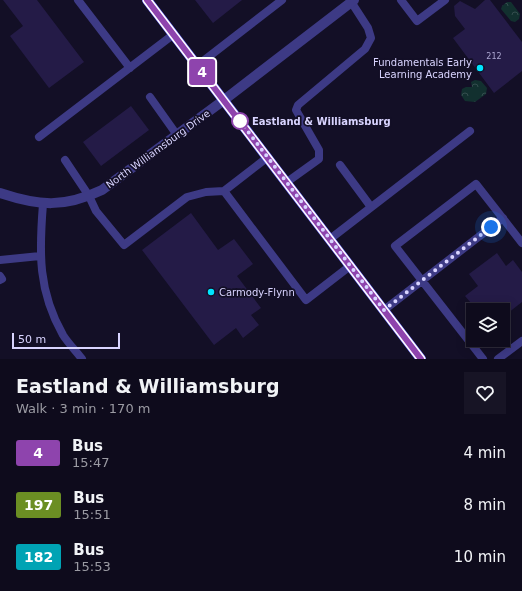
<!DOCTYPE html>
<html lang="en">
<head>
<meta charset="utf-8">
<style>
  :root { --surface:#0e0b1c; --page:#171425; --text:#f1f3f6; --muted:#9b9ba3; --line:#2e2b3b }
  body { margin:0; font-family:"DejaVu Sans",sans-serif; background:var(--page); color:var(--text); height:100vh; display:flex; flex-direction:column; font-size:15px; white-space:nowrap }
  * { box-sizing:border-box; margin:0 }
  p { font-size:13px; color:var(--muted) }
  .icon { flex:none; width:22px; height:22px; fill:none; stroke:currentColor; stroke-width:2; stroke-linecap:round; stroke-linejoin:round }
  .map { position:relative; height:359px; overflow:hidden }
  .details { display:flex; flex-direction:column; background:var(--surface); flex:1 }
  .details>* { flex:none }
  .badge { padding:0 8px; border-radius:3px; font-size:14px; line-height:26px }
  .tools { position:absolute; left:466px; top:303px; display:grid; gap:8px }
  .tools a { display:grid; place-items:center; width:44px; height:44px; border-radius:0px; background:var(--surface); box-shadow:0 2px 10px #0003,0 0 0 1px var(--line); font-size:20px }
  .scale { position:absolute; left:12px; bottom:10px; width:108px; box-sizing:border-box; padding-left:4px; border:2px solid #d9d4ff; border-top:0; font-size:11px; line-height:14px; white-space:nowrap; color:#d9d4ff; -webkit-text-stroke:3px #130f26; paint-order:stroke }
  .you { position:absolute; width:20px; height:20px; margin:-10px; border:3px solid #fff; border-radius:50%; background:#1a73e8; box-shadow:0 0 0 6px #1a73e833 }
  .map>.badge { position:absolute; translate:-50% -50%; box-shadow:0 0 0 2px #fff }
  .round { display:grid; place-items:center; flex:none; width:42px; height:42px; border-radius:0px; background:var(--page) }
  .head { display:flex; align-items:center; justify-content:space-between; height:68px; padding:0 16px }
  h1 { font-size:19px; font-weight:700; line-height:30px }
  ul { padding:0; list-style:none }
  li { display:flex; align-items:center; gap:12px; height:52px; padding:0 16px }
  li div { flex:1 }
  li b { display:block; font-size:15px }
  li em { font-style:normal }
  li .badge { min-width:44px; font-weight:700; text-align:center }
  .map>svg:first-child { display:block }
  .park { fill:url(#park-crowns) }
  .building { fill:#241b47 }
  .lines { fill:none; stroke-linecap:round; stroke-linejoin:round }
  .lane { stroke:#3d3a85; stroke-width:8 }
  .street { stroke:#3d3a85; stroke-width:10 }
  .secondary { stroke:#6f6bff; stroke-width:10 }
  .line-casing { stroke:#fff; stroke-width:9 }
  .line { stroke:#8e44ad; stroke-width:6 }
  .walk { stroke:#d9d4ff; stroke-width:4; stroke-dasharray:0 7.2 }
  .poi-dot { fill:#00e5ff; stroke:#130f26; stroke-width:1.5 }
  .stop-dot { fill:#fff; stroke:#8e44ad; stroke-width:2 }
  .labels { text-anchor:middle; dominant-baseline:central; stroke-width:3.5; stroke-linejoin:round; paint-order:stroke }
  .number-label { font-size:8px; fill:#aca6d1 }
  .poi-label { font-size:10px; fill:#d9d4ff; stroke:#130f26; text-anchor:end }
  .stop-label { font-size:10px; font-weight:bold; fill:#d9d4ff; stroke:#130f26; text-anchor:start }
  .street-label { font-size:10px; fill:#d9d4ff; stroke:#130f26 }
</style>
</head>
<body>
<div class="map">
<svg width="522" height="359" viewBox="0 0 522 359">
  <defs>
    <pattern id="park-crowns" width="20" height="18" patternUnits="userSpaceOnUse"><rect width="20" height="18" fill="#12302f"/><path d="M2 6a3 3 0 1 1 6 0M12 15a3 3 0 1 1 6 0" fill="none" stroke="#344d4e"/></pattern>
  </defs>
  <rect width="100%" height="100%" fill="#130f26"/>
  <!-- park -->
  <path class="park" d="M 507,2 L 511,2 L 520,14 L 519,19 L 515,22 L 511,21 L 501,9 L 502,6 Z
    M 475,80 L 481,81 L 487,88 L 486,94 L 475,102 L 465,101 L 461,95 L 462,89 L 466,87 L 472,87 L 471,82 Z"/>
  <!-- building -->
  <path class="building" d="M 3,0 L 37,0 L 84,62 L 49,88 L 10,36 L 23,26 Z
    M 195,0 L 242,0 L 213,23 Z
    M 485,0 L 490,0 L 522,42 L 522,71 L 494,93 L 453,38 L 465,29 L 455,16 L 454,6 L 460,1 L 475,9 Z
    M 131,106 L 149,130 L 101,166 L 83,142 Z
    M 191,213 L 218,250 L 234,239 L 253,264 L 237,276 L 261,308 L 251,315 L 259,325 L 243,338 L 236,328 L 214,345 L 142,250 Z
    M 497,253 L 506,266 L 513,260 L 522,272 L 522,302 L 503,317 L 503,310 L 477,310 L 465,296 L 478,286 L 469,274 Z"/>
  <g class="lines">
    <!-- lane -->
    <path class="lane" d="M 78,0 L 130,68
      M 401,0 L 417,21 L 445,0
      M 198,65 L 282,0
      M 150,97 L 177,135
      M 39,137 L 174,34
      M 268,157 L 224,191 L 306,300 L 350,266
      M 65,160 L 89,196 L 96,211 L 124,245 L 187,197 L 206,192 L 224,191
      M 340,165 L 371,207
      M 287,182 L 319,159 L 319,150 L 296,110 L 298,105 L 365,49 L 371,38 L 368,28 L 350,0
      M 43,204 C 39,253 38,291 63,335 C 68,343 76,351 82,359
      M 330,239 L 470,131
      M 0,260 L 40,256
      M 0,276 L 2,279 L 0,280
      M 384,310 L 503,218
      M 483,359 L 395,246 L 476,184 L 522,243
      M 498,359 L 522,341"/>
    <!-- street -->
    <path class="street" d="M 0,193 C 39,206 64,208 102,190 L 224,100 L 354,0"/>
    <!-- secondary -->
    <path class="secondary" d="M 147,0 L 421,359"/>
  </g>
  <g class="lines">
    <defs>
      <path id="line" d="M 147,0 L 421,359"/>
    </defs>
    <!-- line casing -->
    <use href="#line" class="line-casing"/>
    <!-- line -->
    <use href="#line" class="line"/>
    <!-- walk -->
    <path class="walk" d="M 240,121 L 384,310 L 491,227"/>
  </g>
  <!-- markers -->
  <g class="poi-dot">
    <circle cx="480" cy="68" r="4"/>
    <circle cx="211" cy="292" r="4"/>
  </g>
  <circle class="stop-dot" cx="240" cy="121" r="8"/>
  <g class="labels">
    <!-- number labels -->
    <g class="number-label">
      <text x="494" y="56">212</text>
    </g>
    <!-- poi labels -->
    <g class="poi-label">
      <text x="472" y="62">Fundamentals Early<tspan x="472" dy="12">Learning Academy</tspan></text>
      <text x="219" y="292" text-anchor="start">Carmody-Flynn</text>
    </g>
    <!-- stop labels -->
    <g class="stop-label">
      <text x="252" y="121">Eastland &amp; Williamsburg</text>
    </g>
    <!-- street labels -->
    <g class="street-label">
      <text transform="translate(158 149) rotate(-36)">North Williamsburg Drive</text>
    </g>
  </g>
</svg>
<div class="tools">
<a><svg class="icon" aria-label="layers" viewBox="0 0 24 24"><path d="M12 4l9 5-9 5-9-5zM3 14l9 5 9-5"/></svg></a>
</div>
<div class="scale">50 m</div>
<div class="you" style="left:491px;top:227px"></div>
<b class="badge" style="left:202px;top:72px;background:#8e44ad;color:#fff">4</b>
</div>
<section class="details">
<div class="head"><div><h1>Eastland &amp; Williamsburg</h1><p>Walk · 3 min · 170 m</p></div><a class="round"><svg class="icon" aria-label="heart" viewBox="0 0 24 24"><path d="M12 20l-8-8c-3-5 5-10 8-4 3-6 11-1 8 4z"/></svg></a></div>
<ul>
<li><span class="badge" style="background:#8e44ad;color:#fff">4</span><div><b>Bus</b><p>15:47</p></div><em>4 min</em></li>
<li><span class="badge" style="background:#6b8e23;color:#fff">197</span><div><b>Bus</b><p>15:51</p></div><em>8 min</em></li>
<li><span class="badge" style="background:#00a3b4;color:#fff">182</span><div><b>Bus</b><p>15:53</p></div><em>10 min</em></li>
</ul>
</section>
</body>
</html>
